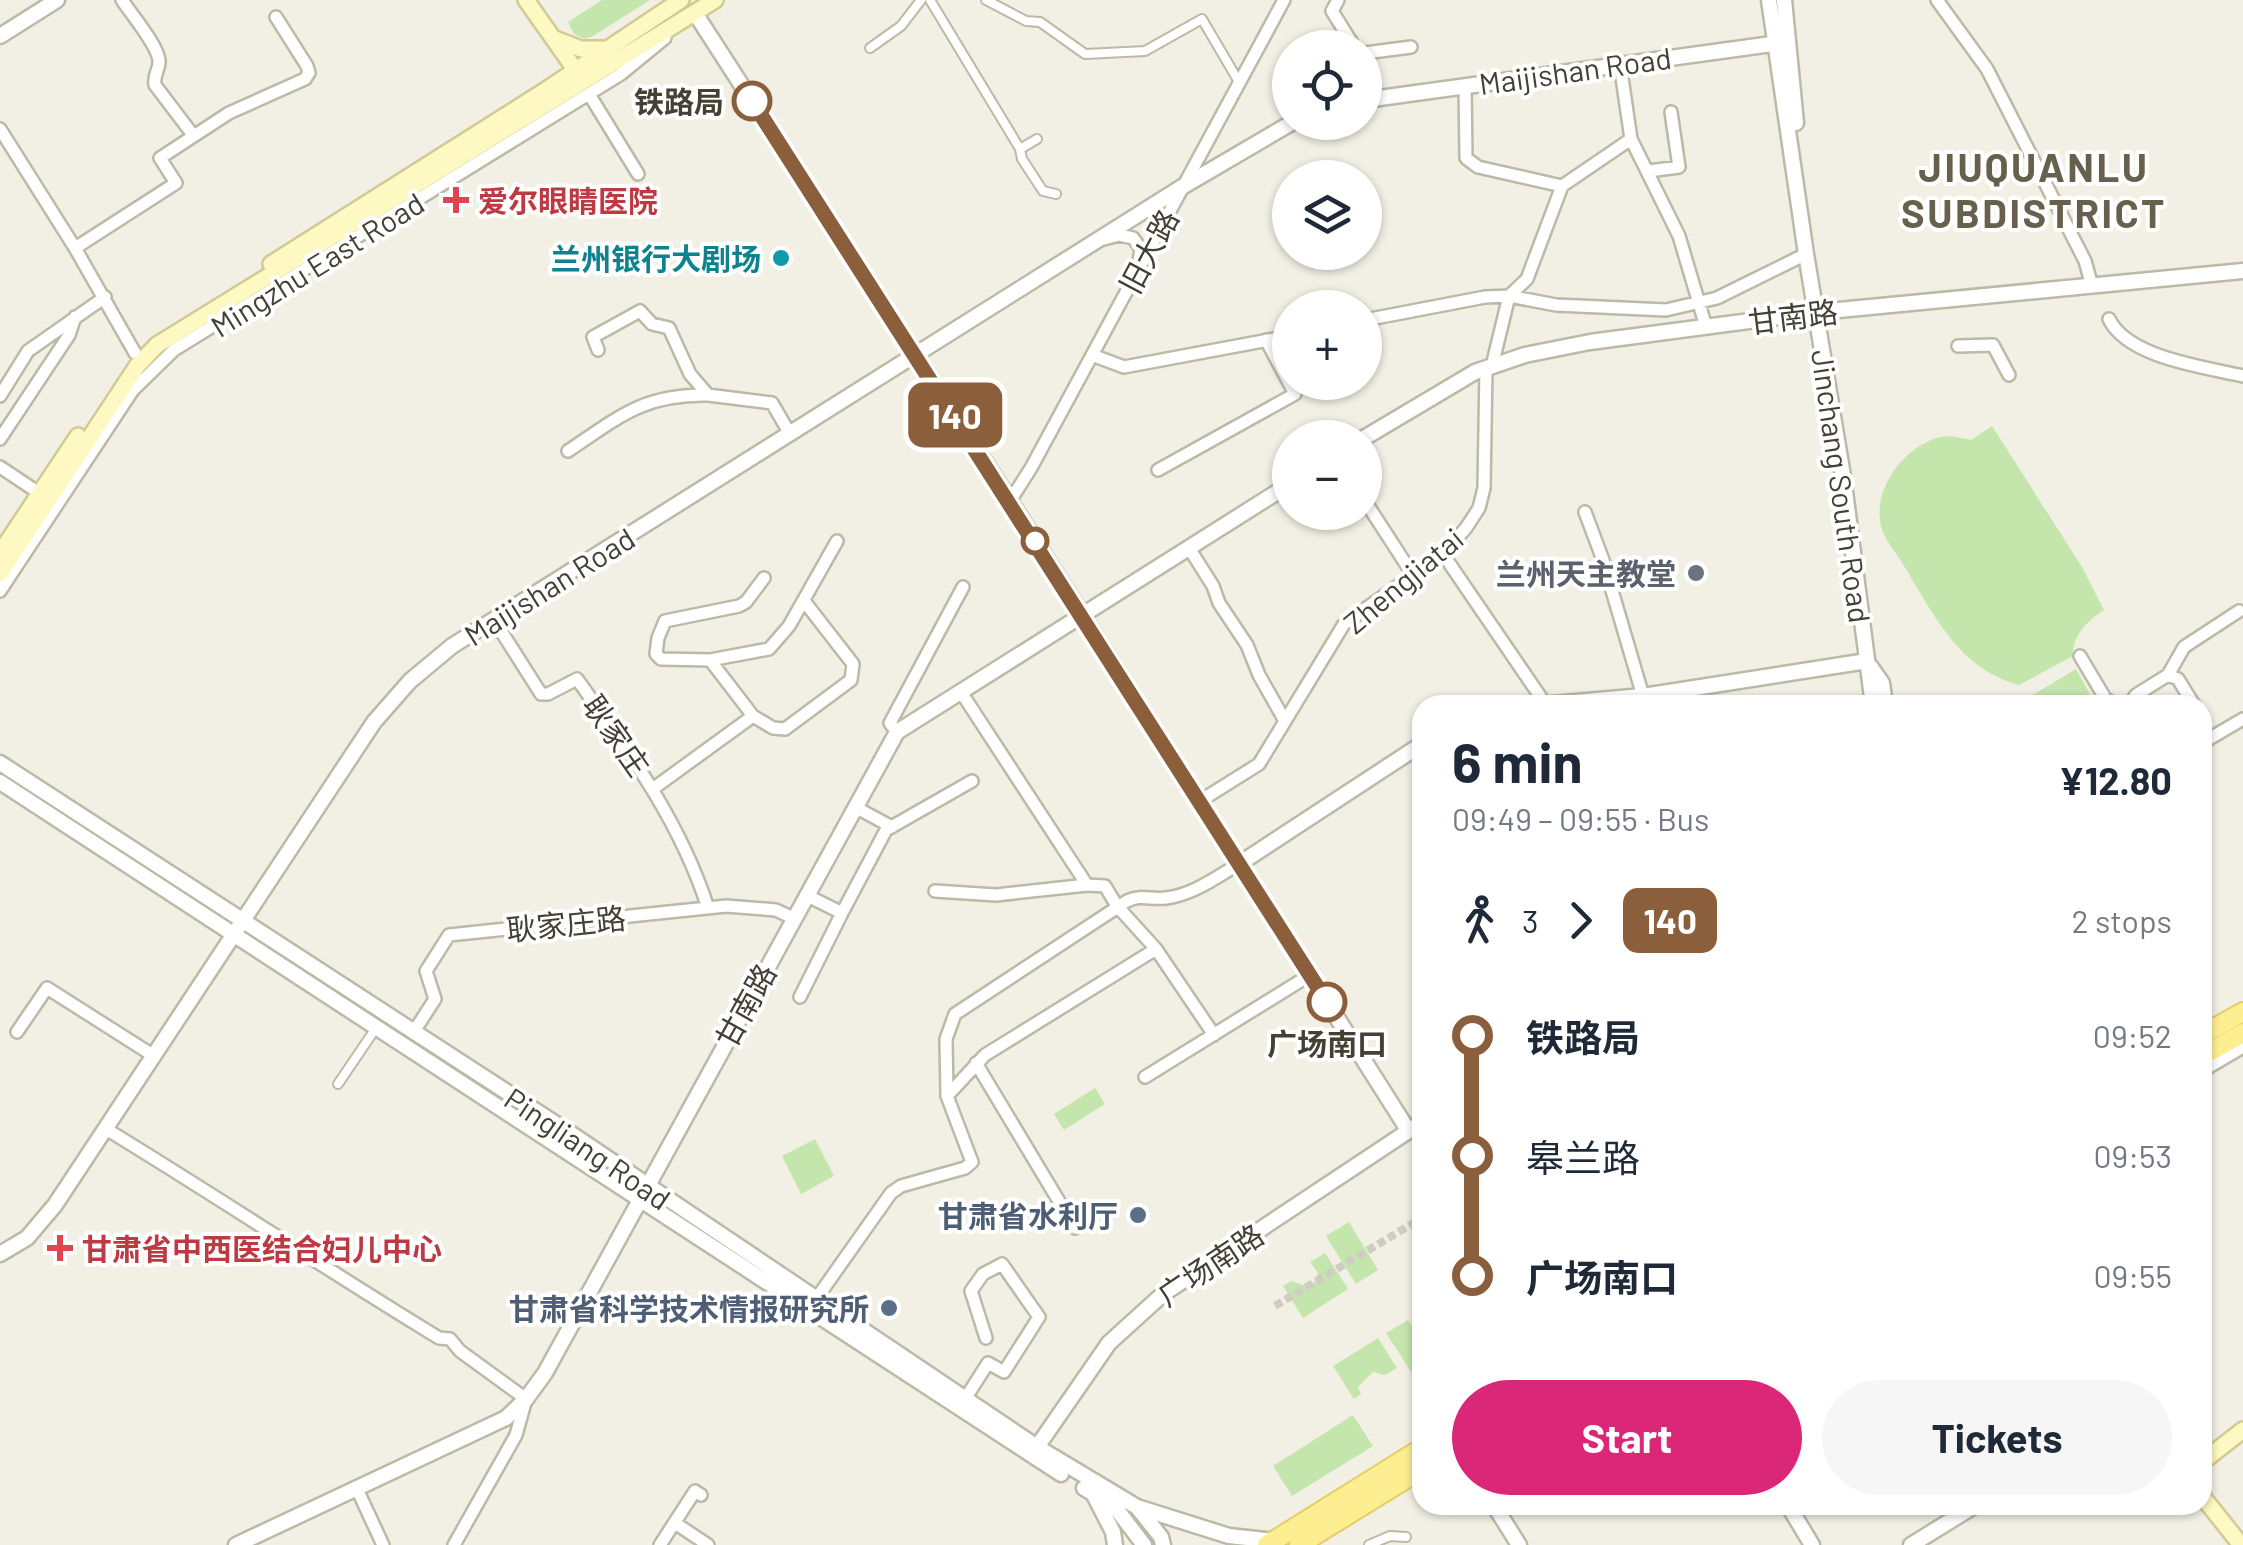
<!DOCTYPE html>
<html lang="en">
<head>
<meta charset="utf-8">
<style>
  :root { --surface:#fff; --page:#f6f6f7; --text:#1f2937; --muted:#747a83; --accent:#db2777 }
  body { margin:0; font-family:Barlow,"Noto Sans SC",sans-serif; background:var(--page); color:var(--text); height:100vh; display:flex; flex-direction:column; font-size:38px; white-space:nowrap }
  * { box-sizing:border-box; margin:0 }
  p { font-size:32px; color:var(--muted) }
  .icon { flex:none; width:55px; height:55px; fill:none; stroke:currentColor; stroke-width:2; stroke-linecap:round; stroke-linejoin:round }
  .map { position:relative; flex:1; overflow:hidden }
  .sheet { position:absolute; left:1412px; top:695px; width:800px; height:820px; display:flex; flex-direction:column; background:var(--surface); border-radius:30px; box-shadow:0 2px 8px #0004 }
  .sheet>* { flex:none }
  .badge { padding:0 20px; border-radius:15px; font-size:35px; line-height:65px }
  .fabs { position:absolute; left:1272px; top:30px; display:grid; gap:20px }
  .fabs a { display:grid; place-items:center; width:110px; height:110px; border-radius:50%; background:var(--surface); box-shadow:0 2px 8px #0004; font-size:50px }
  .map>.badge { position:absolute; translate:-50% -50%; box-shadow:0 0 0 5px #fff }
  .legs { display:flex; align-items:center; gap:15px; height:110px; padding:0 40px; font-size:32px }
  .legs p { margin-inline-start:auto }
  .headline { display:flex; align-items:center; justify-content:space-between; height:170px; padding:0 40px }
  h1 { font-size:55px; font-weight:700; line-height:75px }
  .button { display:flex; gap:20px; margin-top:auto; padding:20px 40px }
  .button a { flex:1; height:115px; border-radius:60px; background:var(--accent); color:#fff; font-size:40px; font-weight:700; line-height:115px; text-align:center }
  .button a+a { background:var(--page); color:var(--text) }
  ul { padding:0 40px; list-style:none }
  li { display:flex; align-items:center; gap:35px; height:120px; font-size:38px }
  li i { display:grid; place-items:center; width:15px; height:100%; margin:0 12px; background:currentColor }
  li i::after { content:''; width:25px; height:25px; margin:-12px; border:8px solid; border-radius:50%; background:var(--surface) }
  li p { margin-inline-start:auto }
  li:first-child i { background:linear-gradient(#0000 50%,currentColor 0) }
  li:last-child i { background:linear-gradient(currentColor 50%,#0000 0) }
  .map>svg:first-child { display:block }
  .green { fill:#c4e6ad }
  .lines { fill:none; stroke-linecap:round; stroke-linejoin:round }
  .pedestrian-tunnel { stroke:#cfcdc1; stroke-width:8; stroke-dasharray:8 4; stroke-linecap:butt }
  .pedestrian-casing { stroke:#bdb9a7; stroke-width:12 }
  .minor-casing { stroke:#bdb9a7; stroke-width:16 }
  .tertiary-casing { stroke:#bdb9a7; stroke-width:19 }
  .secondary-casing { stroke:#d2ca94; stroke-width:20 }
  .primary-casing { stroke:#e2ce62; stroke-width:22 }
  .pedestrian { stroke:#fff; stroke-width:8 }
  .minor { stroke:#fff; stroke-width:11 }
  .tertiary { stroke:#fff; stroke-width:14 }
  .secondary { stroke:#fef8c2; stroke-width:15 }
  .primary { stroke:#fdee92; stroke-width:18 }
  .line-1-casing { stroke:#fff; stroke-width:22 }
  .line-1 { stroke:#8b5e3c; stroke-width:15 }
  .stop-1-dot { fill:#fff; stroke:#8b5e3c; stroke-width:5 }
  .health-dot { fill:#e0444e; stroke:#fff; stroke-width:4 }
  .culture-dot { fill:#0f9aa8; stroke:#fff; stroke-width:4 }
  .worship-dot { fill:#6b7280; stroke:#fff; stroke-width:4 }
  .service-dot { fill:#5c6f8a; stroke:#fff; stroke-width:4 }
  .labels { text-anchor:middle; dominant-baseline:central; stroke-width:8; stroke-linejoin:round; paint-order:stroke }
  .street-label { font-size:30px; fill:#444034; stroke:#fff }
  .stop-label { font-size:30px; font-weight:bold; fill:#444034; stroke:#fff; text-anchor:end }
  .health-label { font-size:30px; font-weight:bold; fill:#be3a42; stroke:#fff; text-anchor:start }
  .culture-label { font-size:30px; font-weight:bold; fill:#0d838f; stroke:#fff; text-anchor:end }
  .worship-label { font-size:30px; font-weight:bold; fill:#5b616d; stroke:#fff; text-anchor:end }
  .service-label { font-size:30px; font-weight:bold; fill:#4e5e75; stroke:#fff; text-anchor:end }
  .district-label { font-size:40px; font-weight:bold; letter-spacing:2.5px; fill:#67604c; stroke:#fff }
</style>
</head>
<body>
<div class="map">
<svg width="2243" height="1545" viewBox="0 0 2243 1545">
  <rect width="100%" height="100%" fill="#f2f0e4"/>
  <!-- green -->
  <path class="green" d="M 602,0 L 650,0 L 593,36 L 584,39 L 574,34 L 568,22 Z
    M 1992,426 L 2082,567 L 2104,610 C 2088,620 2072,636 2073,656 L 2019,685 C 1959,669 1934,615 1904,566 C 1897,554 1884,539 1881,526 C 1872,488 1905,446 1940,437 C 1949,435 1961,438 1971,440 Z
    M 2076,669 L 2096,705 L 2016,705 Z
    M 1095,1088 L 1105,1104 L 1064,1130 L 1054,1114 Z
    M 815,1139 L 834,1176 L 801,1194 L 782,1156 Z
    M 1349,1222 L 1378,1270 L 1356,1284 L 1326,1236 Z
    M 1325,1253 L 1348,1289 L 1303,1318 L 1283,1286 L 1291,1281 L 1303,1285 L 1314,1283 L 1318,1273 L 1310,1262 Z
    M 1408,1320 L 1422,1341 L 1422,1389 L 1386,1333 Z
    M 1378,1338 L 1397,1368 L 1385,1375 L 1373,1372 L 1358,1387 L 1361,1394 L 1354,1399 L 1333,1366 Z
    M 1353,1415 L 1373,1446 L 1292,1496 L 1273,1466 Z"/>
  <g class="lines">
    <!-- pedestrian-tunnel -->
    <path class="pedestrian-tunnel" d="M 1275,1306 L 1422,1218"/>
    <defs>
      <path id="pedestrian" d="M 930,0 L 1020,149 L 1022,159 L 1043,191 L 1056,194
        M 986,0 L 1026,21 L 1040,22 L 1085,54 L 1145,51 L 1202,19 L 1239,82
        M 870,48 L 901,26 L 921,0
        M 1020,149 L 1037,139
        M 338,1084 L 376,1028
        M 1369,1545 L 1390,1536 L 1406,1537"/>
      <path id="minor" d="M 122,0 C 131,14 157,44 159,60 C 160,70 153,74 155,85 L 193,135
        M 1338,0 L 1332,11 L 1355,48
        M 1937,0 L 1987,69 L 2085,261 L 2092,286
        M 1365,53 L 1411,47
        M 1620,64 L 1631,139 L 1679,236 L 1706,327
        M 1465,86 L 1466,158 L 1478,167 L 1562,186
        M 589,94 L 638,174
        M 0,129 L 75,248 L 135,353
        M 1649,171 L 1679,167 L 1671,112
        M 1104,239 L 1119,235 L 1133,238 L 1141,249 L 1139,261
        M 75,248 L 176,183 L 160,158 L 229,113 L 305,79 L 309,73 L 307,66 L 276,17
        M 2109,319 C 2128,358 2205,367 2243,376
        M 1365,320 L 1485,297 L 1509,296 L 1556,305 L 1666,310 L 1717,298 L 1806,254
        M 1958,346 L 1993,345 L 2009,375
        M 598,350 L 593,337 L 640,311 L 652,324 L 669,328 L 690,374 L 708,395 L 772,403 L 790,434
        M 1092,355 L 1124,367 L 1290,336
        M 1492,366 L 1509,296 L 1527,279 L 1562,186 L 1631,139
        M 0,396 L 28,351 L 105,297
        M 0,439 L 69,335 L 75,317
        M 568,451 C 619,417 643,394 708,395
        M 0,467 L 39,493
        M 1158,470 L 1295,394 L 1266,340
        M 1010,501 L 1031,468 L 1284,0
        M 1365,501 L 1413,575
        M 1585,512 L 1603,560 L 1643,696
        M 1189,548 L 1213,586 L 1219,603 L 1247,645 L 1259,675 L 1285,721
        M 1443,554 L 1546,705
        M 0,591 L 133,390 L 174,350 L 621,74 L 665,38
        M 494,620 L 541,694 L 548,694 L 577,679 C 629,752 680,821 708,908
        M 2080,656 L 2105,698 L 2115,705
        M 710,660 L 769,649 L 789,626 L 837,541
        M 2168,675 L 2184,647 L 2239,611
        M 961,692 L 1087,885 L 1105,886 L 1117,906 L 1156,949 L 1214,1035
        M 2129,705 L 2136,695 L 2168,675 L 2178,679 L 2194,705
        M 753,716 L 773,728 L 785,729 L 851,680 L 853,664 L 804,601
        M 897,732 L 890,723 L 963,587
        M 2202,743 L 2243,719
        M 654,788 L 753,716 L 710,660 L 661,659 L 656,654 L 658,638 L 665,621 L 739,606 L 746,602 L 764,578
        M 1200,801 L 1259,764 L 1344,624 L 1443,554 L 1466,528 L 1479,508 L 1484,488 L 1486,368
        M 855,807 L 892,827
        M 935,891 L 996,895 L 1087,885
        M 806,895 L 842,913 L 886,830 L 972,781
        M 800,997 L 842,913
        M 17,1032 L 47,988 L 154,1056
        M 413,1033 L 435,999 L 426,971 L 449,935 L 726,906 L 776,910 L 793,918
        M 976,1063 L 1075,1228
        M 2202,1071 L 2243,1047
        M 1145,1077 L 1310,975
        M 947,1096 L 946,1039 L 955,1014 L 1127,901 C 1141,894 1151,900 1166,898 C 1193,895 1216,877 1239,864
        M 106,1129 C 218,1197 327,1270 439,1338 L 450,1339 L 460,1351 L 526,1399 L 516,1435 L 454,1545
        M 814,1302 L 891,1193 L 901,1186 L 965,1168 L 972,1162 L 947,1096 L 985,1055 L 1156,949
        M 965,1399 L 988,1363 L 1004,1372 L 1039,1317 L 1002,1264 L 983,1274 L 971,1291 L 986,1338
        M 357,1489 L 383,1545
        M 675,1523 L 708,1545
        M 660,1545 L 695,1491 L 701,1495"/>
      <path id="tertiary" d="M 1769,0 L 1806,254 L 1843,476 L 1873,705
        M 1784,0 L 1796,123
        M 695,13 L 1010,501 L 1408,1130
        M 0,36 L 57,0
        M 1365,100 L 1786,42
        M 1364,438 L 1475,372 L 1525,355 L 1590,342 L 1818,312 L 2243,271
        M 1870,666 L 1882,683 L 1885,705
        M 1541,705 L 1643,696 L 1867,661
        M 0,763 L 573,1135 L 1037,1447 L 1137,1507 L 1161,1537 L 1163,1545
        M 0,782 L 1061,1474
        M 1239,864 L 1422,744
        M 0,1254 L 27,1238 L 55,1205 L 374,722 L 410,681 L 452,646 L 1182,187 L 1293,122
        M 1037,1447 L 1109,1343 L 1163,1294 L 1422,1122
        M 1084,1488 L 1115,1507 L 1144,1545
        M 1094,1495 L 1113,1532 L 1115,1545
        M 1494,1505 L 1519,1545
        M 1788,1505 L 1812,1545
        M 1137,1507 L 1229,1536 L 1275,1541
        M 236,1545 L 506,1418 L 526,1399 L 545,1373 L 897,732 L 1290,484
        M 1911,1545 L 1976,1505"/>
      <path id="secondary" d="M 526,0 L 579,75
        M 555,39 L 581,49 L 604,49
        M 271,264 L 546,90 L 681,0
        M 0,553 L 78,436
        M 0,574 L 137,366 L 157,345 L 715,0
        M 2202,1462 L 2243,1430
        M 2202,1496 L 2241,1545"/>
      <path id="primary" d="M 2202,1035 L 2243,1012
        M 2202,1056 L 2243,1033
        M 1267,1545 L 1422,1448
        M 1299,1545 L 1422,1469"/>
    </defs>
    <!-- pedestrian casing -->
    <use href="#pedestrian" class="pedestrian-casing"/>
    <!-- minor casing -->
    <use href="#minor" class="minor-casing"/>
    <!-- tertiary casing -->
    <use href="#tertiary" class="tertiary-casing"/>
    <!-- secondary casing -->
    <use href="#secondary" class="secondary-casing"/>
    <!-- primary casing -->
    <use href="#primary" class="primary-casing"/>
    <!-- pedestrian -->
    <use href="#pedestrian" class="pedestrian"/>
    <!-- minor -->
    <use href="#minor" class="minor"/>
    <!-- tertiary -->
    <use href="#tertiary" class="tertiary"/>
    <!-- secondary -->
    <use href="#secondary" class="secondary"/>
    <!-- primary -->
    <use href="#primary" class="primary"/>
  </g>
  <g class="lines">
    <defs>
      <path id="line-1" d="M 752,101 L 1327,1002"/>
    </defs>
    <!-- line-1 casing -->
    <use href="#line-1" class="line-1-casing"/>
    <!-- line-1 -->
    <use href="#line-1" class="line-1"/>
  </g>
  <!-- markers -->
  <g class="stop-1-dot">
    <circle cx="752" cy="101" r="18"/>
    <circle cx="1035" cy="541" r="12"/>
    <circle cx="1327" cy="1002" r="18"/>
  </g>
  <g class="health-dot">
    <path d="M451 185h10v10h10v10h-10v10h-10v-10h-10v-10h10z"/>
    <path d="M55 1233h10v10h10v10h-10v10h-10v-10h-10v-10h10z"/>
  </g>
  <circle class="culture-dot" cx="781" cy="258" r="10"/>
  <circle class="worship-dot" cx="1696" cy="573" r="10"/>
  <g class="service-dot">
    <circle cx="1138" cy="1215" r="10"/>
    <circle cx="889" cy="1308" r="10"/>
  </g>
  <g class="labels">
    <!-- street labels -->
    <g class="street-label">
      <text transform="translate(1575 70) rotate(-8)">Maijishan Road</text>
      <text transform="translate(1148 251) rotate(-62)">旧大路</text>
      <text transform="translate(317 264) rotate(-32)">Mingzhu East Road</text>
      <text transform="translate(1793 316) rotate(-7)">甘南路</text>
      <text transform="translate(1842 486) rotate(82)">Jinchang South Road</text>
      <text transform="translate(1403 580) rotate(-40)">Zhengjiatai</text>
      <text transform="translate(549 586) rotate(-32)">Maijishan Road</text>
      <text transform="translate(617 735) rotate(55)">耿家庄</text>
      <text transform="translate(566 923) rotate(-6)">耿家庄路</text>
      <text transform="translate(745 1005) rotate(-61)">甘南路</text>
      <text transform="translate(588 1148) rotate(34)">Pingliang Road</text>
      <text transform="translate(1210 1264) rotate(-34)">广场南路</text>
    </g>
    <!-- stop labels -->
    <g class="stop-label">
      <text x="724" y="101">铁路局</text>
      <text x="1327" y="1043" text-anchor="middle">广场南口</text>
    </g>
    <!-- health labels -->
    <g class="health-label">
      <text x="478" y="200">爱尔眼睛医院</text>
      <text x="82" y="1248">甘肃省中西医结合妇儿中心</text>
    </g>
    <!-- culture labels -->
    <g class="culture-label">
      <text x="761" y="258">兰州银行大剧场</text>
    </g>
    <!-- worship labels -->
    <g class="worship-label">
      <text x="1676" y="573">兰州天主教堂</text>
    </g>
    <!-- service labels -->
    <g class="service-label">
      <text x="1118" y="1215">甘肃省水利厅</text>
      <text x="869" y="1308">甘肃省科学技术情报研究所</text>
    </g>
    <!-- district labels -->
    <g class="district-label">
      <text x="2034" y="166">JIUQUANLU<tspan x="2034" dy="46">SUBDISTRICT</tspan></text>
    </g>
  </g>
</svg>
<div class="fabs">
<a><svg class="icon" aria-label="locate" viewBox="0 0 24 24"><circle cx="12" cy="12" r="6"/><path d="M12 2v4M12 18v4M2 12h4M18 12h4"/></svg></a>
<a><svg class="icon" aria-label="layers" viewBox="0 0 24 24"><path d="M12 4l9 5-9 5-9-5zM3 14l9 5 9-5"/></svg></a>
<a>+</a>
<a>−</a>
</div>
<b class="badge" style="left:955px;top:415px;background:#8b5e3c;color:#fff">140</b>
<section class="sheet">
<div class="headline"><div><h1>6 min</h1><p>09:49 – 09:55 · Bus</p></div><b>¥12.80</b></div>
<div class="legs"><svg class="icon" aria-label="walk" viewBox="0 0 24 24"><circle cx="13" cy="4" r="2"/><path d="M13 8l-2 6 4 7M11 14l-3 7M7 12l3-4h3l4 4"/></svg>3<svg class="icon" aria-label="forward" viewBox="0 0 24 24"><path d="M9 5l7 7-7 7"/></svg><b class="badge" style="background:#8b5e3c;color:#fff">140</b><p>2 stops</p></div>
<ul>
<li><i style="color:#8b5e3c"></i><b>铁路局</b><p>09:52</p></li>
<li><i style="color:#8b5e3c"></i><span>皋兰路</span><p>09:53</p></li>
<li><i style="color:#8b5e3c"></i><b>广场南口</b><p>09:55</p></li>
</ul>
<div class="button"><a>Start</a><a>Tickets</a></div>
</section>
</div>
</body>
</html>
